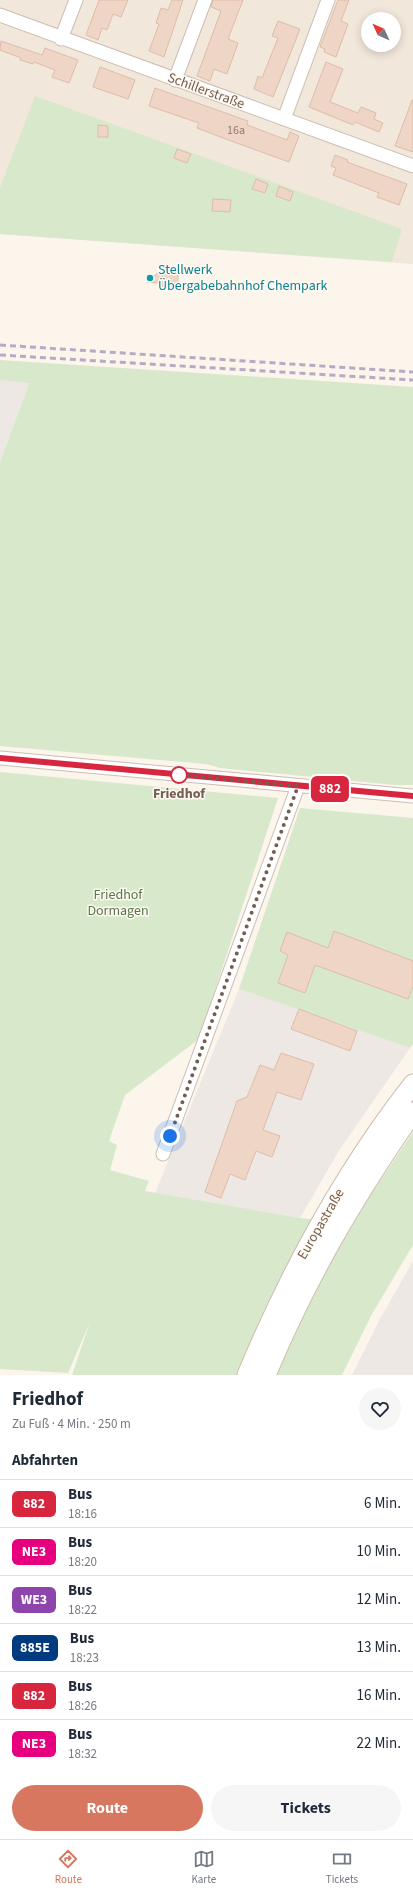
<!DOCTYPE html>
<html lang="de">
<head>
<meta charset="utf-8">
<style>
  :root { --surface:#fff; --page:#f6f6f7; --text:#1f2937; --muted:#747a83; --line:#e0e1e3; --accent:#d7775f }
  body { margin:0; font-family:"Source Sans 3",sans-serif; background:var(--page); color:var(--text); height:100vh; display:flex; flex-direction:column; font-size:15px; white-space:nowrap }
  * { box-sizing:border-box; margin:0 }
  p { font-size:13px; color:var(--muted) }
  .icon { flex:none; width:22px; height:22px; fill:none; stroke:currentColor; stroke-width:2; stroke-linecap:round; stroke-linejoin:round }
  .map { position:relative; height:1375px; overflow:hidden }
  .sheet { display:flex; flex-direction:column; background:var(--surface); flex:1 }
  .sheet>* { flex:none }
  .badge { padding:0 8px; border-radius:6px; font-size:14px; line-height:26px }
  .needle { width:26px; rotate:314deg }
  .controls { position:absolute; left:361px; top:12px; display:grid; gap:8px }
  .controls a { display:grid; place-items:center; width:40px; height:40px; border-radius:50%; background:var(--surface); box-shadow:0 2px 10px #0003; font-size:20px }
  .you { position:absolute; width:20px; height:20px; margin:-10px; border:3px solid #fff; border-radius:50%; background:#1a73e8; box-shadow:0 0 0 6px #1a73e833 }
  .map>.badge { position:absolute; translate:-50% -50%; box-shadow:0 0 0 2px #fff }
  h2 { padding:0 12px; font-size:15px; line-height:36px }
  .round { display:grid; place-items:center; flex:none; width:42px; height:42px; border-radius:21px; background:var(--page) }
  .overview { display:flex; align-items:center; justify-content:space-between; height:68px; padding:0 12px }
  h1 { font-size:19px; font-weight:700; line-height:30px }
  .action { display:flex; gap:8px; margin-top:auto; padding:8px 12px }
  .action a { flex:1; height:46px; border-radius:24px; background:var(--accent); color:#fff; font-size:16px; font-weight:700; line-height:46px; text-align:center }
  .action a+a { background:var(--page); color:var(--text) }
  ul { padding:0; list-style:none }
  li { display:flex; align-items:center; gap:12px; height:48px; padding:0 12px; border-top:1px solid var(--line) }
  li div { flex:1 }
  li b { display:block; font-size:15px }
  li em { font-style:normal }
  li .badge { min-width:44px; font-weight:700; text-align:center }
  .tab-bar { display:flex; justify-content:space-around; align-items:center; height:56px; border-top:1px solid var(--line); background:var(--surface); font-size:11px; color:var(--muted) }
  .tab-bar a { display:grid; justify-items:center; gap:2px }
  .tab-bar .current { color:var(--accent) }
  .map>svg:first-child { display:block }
  .residential { fill:#f2e7db; fill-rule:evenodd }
  .industrial { fill:#ede8e4 }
  .green { fill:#d7e8cb }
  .building { fill:#eed5c6; stroke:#dfbca8 }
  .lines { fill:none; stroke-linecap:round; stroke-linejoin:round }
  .minor-casing { stroke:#ccbdb2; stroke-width:15 }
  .secondary-casing { stroke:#cfbdb0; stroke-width:21 }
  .minor { stroke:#fff; stroke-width:13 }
  .secondary { stroke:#fff; stroke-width:19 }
  .rail { stroke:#b8aac5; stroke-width:3; stroke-dasharray:6 4; stroke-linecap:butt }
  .line-casing { stroke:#fff; stroke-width:9 }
  .line { stroke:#d7263d; stroke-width:6 }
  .walk { stroke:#745d51; stroke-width:4; stroke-dasharray:0 7.2 }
  .culture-dot { fill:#0f9aa8; stroke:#fef9f2; stroke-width:1.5 }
  .stop-dot { fill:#fff; stroke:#d7263d; stroke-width:2 }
  .labels { text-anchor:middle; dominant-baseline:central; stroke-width:3; stroke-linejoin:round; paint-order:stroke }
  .number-label { font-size:12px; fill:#927b6e }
  .street-label { font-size:14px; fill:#745d51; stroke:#fef9f2 }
  .culture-label { font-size:14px; fill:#0d838f; stroke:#fef9f2; text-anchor:start }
  .stop-label { font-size:14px; font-weight:bold; fill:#745d51; stroke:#fef9f2 }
  .park-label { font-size:14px; fill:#58784a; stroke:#fef9f2 }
</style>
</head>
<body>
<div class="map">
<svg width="413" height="1375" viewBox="0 0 413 1375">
  <rect width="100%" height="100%" fill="#fbf5ec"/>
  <!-- residential -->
  <path class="residential" d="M 0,0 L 413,0 L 413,264 L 0,234 ZM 368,19 L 394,19 L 394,45 L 368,45 Z"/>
  <!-- industrial -->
  <path class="industrial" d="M 0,380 L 29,382 L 0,462 Z
    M 239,989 L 410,1048 L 340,1149 L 300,1218 L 155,1193 Z
    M 413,1261 L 413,1375 L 352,1375 L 380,1319 Z"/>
  <!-- green -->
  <path class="green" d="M 35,96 L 402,229 L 392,262 L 0,234 L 0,188 Z
    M 0,360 L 413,387 L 413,785 L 395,785 L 220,768 L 206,764 L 0,746 L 0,462 L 29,383 L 0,380 Z
    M 0,772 L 278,798 L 199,1039 L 125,1095 L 109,1141 L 117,1145 L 110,1170 L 149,1181 L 145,1191 L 300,1218 L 351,1224 L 413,1132 L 413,1245 L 372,1314 L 342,1375 L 72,1375 L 90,1322 L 68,1373 L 0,1369 Z
    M 300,808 L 413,818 L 413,1044 L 410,1048 L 239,989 Z"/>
  <!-- building -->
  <path class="building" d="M 99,0 L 128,0 L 121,17 L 113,14 L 107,30 L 102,28 L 98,40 L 86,35 Z
    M 172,0 L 183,0 L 164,57 L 149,51 L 159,24 L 156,23 L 161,8 L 168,10 Z
    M 213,0 L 243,0 L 228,39 L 238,43 L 227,74 L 214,69 L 210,81 L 197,76 L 221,11 L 211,7 Z
    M 338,0 L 349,0 L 341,21 L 348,24 L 336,57 L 324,52 L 325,49 L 320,47 Z
    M 278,21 L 300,29 L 273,97 L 254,89 L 258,76 L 262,78 L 278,38 L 272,36 Z
    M 1,41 L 42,55 L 45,48 L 78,60 L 69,83 L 52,77 L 55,70 L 34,62 L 33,64 L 20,60 L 21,58 L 0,50 Z
    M 326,62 L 343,69 L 330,102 L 358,113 L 361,107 L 376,113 L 374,119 L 383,123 L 379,132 L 355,122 L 353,125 L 309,107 Z
    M 100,67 L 135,80 L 128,99 L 93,87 Z
    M 155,88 L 248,121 L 247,125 L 287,140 L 290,132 L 299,136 L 289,162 L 223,138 L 197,128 L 199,123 L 149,106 Z
    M 412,100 L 413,100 L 413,152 L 395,146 Z
    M 98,125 L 108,126 L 108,137 L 98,137 Z
    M 177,149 L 191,154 L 187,163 L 174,158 Z
    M 335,155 L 348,160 L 347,162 L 407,184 L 399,205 L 377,197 L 379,193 L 333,175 L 336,168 L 331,166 Z
    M 256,179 L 268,184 L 265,193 L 252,189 Z
    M 279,186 L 293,192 L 290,201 L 276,196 Z
    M 213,199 L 231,200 L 230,212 L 212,211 Z
    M 169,268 L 175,270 L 178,274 L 178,282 L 172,287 L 165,288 L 159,283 L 147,282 L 162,269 Z
    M 334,931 L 413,961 L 413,987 L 408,999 L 315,965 L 305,993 L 278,983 L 288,955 L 280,951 L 287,932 L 328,948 Z
    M 299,1009 L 357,1031 L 350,1051 L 291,1029 Z
    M 281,1053 L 314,1064 L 301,1100 L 277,1092 L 263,1130 L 280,1136 L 272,1157 L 256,1151 L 245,1180 L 230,1174 L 221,1198 L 205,1192 L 237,1101 L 247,1097 L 260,1065 L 274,1070 Z"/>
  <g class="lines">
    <defs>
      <path id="minor" d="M 0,15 L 413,166
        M 61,39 L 76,0
        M 175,80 L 205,0
        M 284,119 L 328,0
        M 0,758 L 413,796
        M 163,1154 L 298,786"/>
      <path id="secondary" d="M 247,1375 C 290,1272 344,1172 413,1084
        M 266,1375 C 306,1279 354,1197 413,1112"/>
    </defs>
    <!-- minor casing -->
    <use href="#minor" class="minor-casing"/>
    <!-- secondary casing -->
    <use href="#secondary" class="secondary-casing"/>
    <!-- minor -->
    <use href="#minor" class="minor"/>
    <!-- secondary -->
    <use href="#secondary" class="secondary"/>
    <!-- rail -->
    <path class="rail" d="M 0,345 L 413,372
      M 0,355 L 413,380"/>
  </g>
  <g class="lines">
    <defs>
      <path id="line" d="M 0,758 L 413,796"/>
    </defs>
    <!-- line casing -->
    <use href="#line" class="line-casing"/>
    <!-- line -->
    <use href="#line" class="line"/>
    <!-- walk -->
    <path class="walk" d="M 170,1136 L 298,786 L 179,775"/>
  </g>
  <!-- markers -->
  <circle class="culture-dot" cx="150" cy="278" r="4"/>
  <circle class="stop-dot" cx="179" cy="775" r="8"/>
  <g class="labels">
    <!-- number labels -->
    <g class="number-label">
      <text x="236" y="130">16a</text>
    </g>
    <!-- street labels -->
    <g class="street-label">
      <text transform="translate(206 91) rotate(20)">Schillerstraße</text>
      <text transform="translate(321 1224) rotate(-60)">Europastraße</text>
    </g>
    <!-- culture labels -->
    <g class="culture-label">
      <text x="158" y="270">Stellwerk<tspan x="158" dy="16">Übergabebahnhof Chempark</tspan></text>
    </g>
    <!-- stop labels -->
    <g class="stop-label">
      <text x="179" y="794">Friedhof</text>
    </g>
    <!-- park labels -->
    <g class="park-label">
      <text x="118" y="895">Friedhof<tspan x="118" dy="16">Dormagen</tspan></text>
    </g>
  </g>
</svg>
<div class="controls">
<a><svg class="needle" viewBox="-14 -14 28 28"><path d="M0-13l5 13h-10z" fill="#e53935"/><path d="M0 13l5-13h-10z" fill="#747a83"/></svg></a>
</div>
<div class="you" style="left:170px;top:1136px"></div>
<b class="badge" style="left:330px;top:789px;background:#d7263d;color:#fff">882</b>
</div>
<section class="sheet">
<div class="overview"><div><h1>Friedhof</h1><p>Zu Fuß · 4 Min. · 250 m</p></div><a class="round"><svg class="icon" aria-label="heart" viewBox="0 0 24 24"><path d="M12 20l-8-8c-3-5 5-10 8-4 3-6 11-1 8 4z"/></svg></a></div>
<h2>Abfahrten</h2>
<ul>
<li><span class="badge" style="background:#d7263d;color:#fff">882</span><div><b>Bus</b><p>18:16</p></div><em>6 Min.</em></li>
<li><span class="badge" style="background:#e6007e;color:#fff">NE3</span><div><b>Bus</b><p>18:20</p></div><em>10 Min.</em></li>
<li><span class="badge" style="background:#8e44ad;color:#fff">WE3</span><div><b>Bus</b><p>18:22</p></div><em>12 Min.</em></li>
<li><span class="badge" style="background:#003b80;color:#fff">885E</span><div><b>Bus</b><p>18:23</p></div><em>13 Min.</em></li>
<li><span class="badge" style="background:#d7263d;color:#fff">882</span><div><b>Bus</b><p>18:26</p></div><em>16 Min.</em></li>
<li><span class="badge" style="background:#e6007e;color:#fff">NE3</span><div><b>Bus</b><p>18:32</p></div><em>22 Min.</em></li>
</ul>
<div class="action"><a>Route</a><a>Tickets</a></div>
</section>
<nav class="tab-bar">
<a class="current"><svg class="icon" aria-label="directions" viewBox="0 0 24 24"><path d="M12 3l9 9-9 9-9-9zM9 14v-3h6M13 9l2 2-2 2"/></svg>Route</a>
<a><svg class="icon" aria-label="map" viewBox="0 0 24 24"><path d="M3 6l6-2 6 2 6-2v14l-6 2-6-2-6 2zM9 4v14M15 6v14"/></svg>Karte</a>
<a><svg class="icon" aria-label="tickets" viewBox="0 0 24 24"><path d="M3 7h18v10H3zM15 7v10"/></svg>Tickets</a>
</nav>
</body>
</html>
